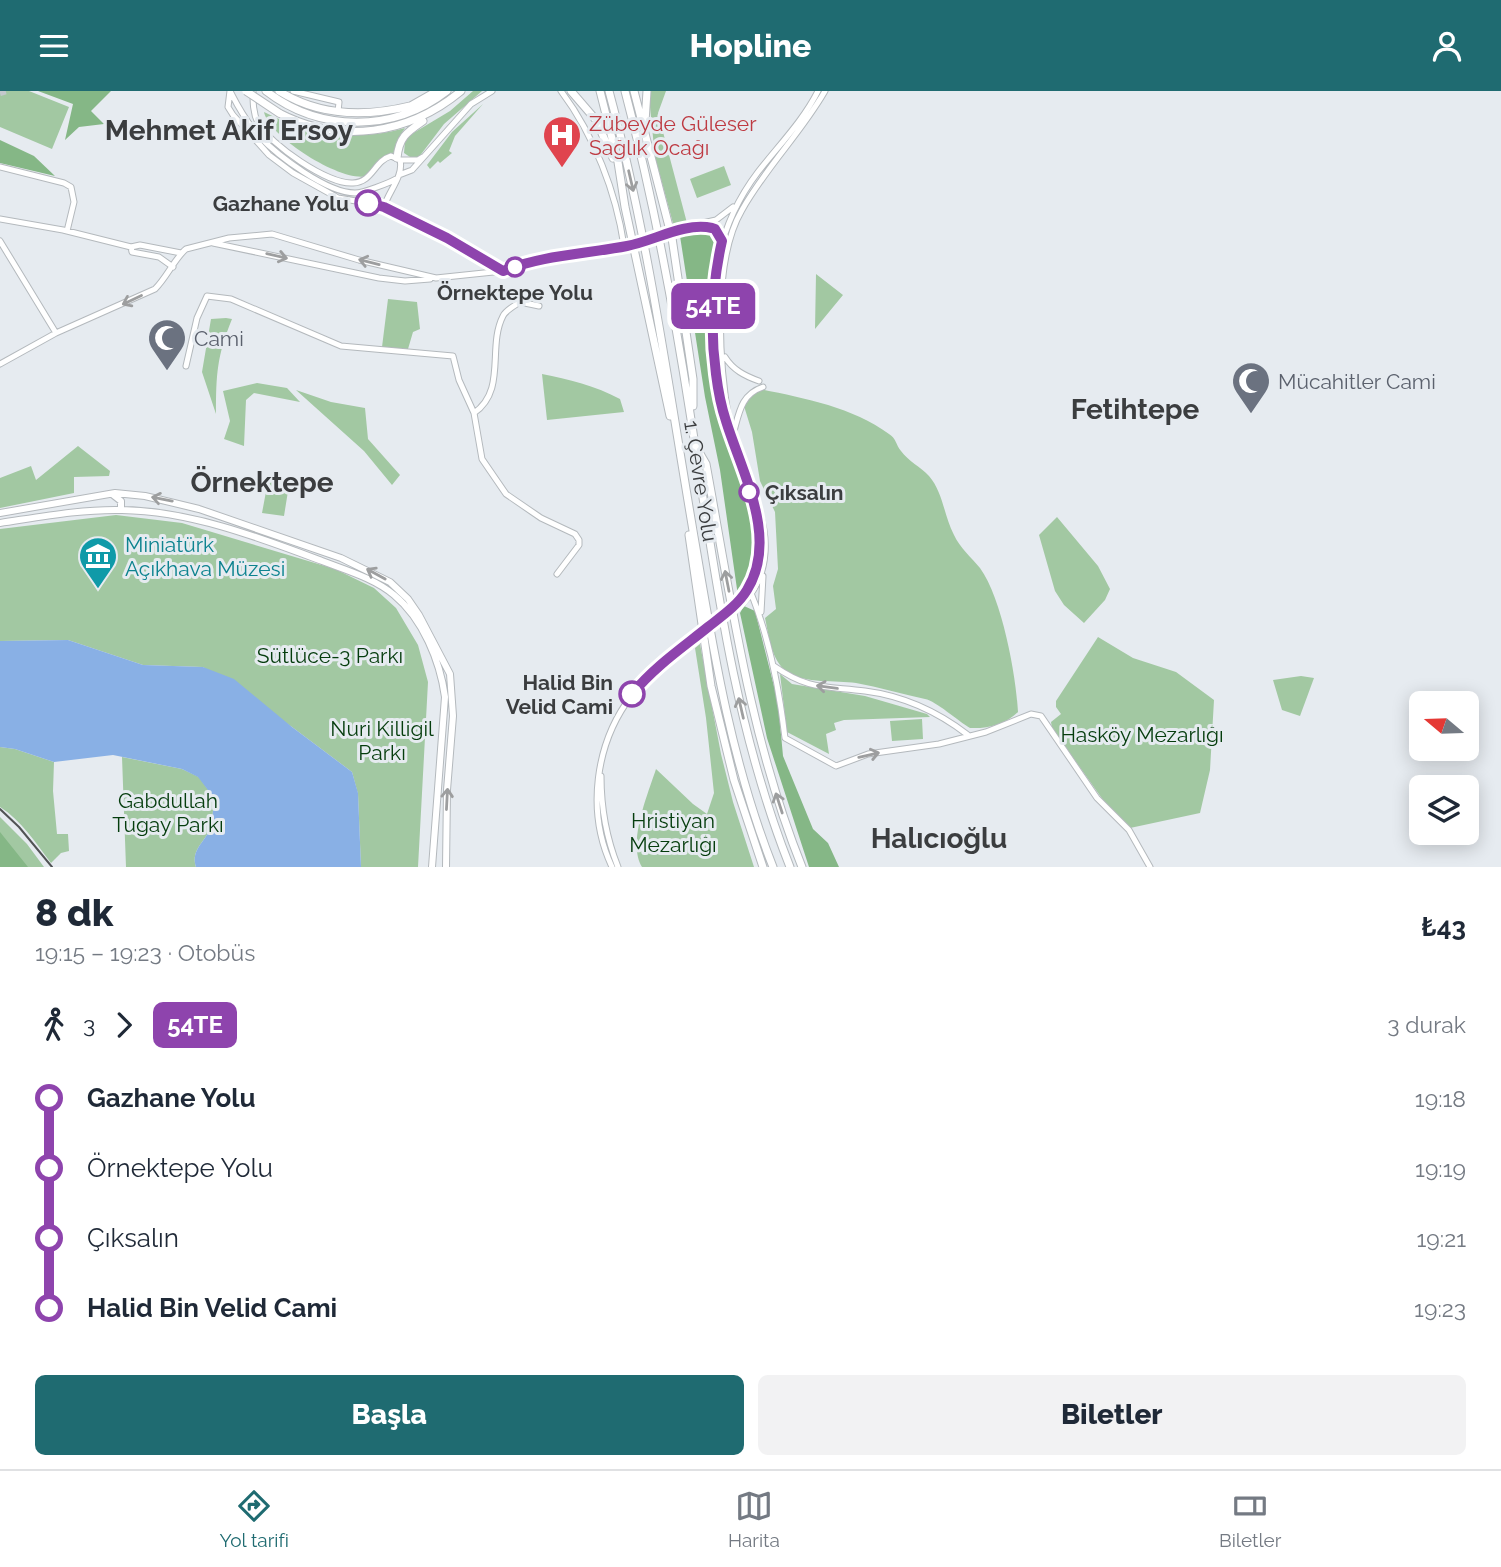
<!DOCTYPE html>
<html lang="tr">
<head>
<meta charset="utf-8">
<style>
  :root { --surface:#fff; --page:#f2f2f3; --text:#1f2937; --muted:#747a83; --line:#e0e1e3; --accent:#1f6b71 }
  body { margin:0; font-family:Raleway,sans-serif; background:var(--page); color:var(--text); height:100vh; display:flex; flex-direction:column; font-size:26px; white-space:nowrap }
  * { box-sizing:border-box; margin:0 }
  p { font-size:23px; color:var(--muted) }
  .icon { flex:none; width:38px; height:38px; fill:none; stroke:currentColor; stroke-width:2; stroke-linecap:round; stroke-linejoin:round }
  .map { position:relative; height:776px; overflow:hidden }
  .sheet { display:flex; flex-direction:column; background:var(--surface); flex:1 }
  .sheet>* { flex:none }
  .badge { padding:0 14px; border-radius:10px; font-size:24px; line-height:46px }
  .needle { width:46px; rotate:289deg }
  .controls { position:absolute; left:1409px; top:600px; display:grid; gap:14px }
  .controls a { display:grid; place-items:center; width:70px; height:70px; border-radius:10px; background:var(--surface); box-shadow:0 4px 18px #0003; font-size:35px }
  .map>.badge { position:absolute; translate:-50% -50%; box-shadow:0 0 0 4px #fff }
  .legs { display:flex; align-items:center; gap:10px; height:77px; padding:0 35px; font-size:23px }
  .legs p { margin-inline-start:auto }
  .head { display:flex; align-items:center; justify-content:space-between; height:119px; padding:0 35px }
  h1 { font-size:38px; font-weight:800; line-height:52px }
  .cta { display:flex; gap:14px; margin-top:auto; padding:14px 35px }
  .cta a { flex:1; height:80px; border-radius:10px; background:var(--accent); color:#fff; font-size:28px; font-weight:800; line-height:80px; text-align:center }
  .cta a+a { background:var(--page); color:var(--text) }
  ul { padding:0 35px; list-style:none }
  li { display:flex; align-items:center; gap:24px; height:70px; font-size:26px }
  li i { display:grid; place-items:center; width:10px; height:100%; margin:0 9px; background:currentColor }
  li i::after { content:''; width:18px; height:18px; margin:-9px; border:5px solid; border-radius:50%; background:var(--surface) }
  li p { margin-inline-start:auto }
  li:first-child i { background:linear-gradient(#0000 50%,currentColor 0) }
  li:last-child i { background:linear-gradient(currentColor 50%,#0000 0) }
  header { display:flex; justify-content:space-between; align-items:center; height:91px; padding:0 35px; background:var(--accent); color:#fff; font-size:32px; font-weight:800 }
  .menu { display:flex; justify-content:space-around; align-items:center; height:98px; border-top:2px solid var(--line); background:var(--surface); font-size:19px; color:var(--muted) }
  .menu a { display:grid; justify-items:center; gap:4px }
  .menu .selected { color:var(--accent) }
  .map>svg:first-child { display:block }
  .green { fill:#a2c8a2 }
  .forest { fill:#85b786 }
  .water { fill:#89b0e5 }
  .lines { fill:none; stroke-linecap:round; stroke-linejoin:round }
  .primary-tunnel { stroke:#c4c8cd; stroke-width:6; stroke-dasharray:6 3; stroke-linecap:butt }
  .secondary-casing { stroke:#b4b9bd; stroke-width:7 }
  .primary-casing { stroke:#b4b9bd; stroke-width:8 }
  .highway-casing { stroke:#b4b9bd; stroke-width:9 }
  .secondary { stroke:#fff; stroke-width:5 }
  .primary { stroke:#fff; stroke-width:6 }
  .highway { stroke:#fff; stroke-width:7 }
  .tram { stroke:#515355; stroke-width:2 }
  .secondary-bridge-casing { stroke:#b4b9bd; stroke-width:7; stroke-linecap:butt }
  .highway-bridge-casing { stroke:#b4b9bd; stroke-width:9; stroke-linecap:butt }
  .secondary-bridge { stroke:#fff; stroke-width:5 }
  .highway-bridge { stroke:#fff; stroke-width:7 }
  .oneway { stroke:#9d9e9f }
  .line-1-casing { stroke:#fff; stroke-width:16 }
  .line-1 { stroke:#8e44ad; stroke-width:10 }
  .stop-1-dot { fill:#fff; stroke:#8e44ad; stroke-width:3.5 }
  .labels { text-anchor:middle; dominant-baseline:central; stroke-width:6; stroke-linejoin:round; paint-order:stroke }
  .health-label { font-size:21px; fill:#be3a42; stroke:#e6ebf0; text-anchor:start }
  .stop-label { font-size:21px; font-weight:bold; fill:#3b3d3f; stroke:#e6ebf0; text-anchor:end }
  .worship-label { font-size:21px; fill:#5b616d; stroke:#e6ebf0; text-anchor:start }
  .street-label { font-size:21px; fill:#3b3d3f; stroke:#e6ebf0 }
  .culture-label { font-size:21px; fill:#0d838f; stroke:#e6ebf0; text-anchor:start }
  .park-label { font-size:21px; fill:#053d0d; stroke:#e6ebf0 }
  .district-label { font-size:28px; font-weight:bold; fill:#3b3d3f; stroke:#e6ebf0 }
</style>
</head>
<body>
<header><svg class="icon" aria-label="menu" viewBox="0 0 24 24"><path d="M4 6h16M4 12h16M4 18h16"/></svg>Hopline<svg class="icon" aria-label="person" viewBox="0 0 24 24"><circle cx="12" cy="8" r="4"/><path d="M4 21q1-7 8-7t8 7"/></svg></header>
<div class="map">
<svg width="1501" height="776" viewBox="0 0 1501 776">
  <rect width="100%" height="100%" fill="#e6ebf0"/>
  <!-- green -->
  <path class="green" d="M 0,0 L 29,0 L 69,16 L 52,58 L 0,36 Z
    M 473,0 L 482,0 L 444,33 L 419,66 L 410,66 L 404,62 L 405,50 L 410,44 L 450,20 Z
    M 651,0 L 666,0 L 658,22 L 687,132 L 674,136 L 655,66 L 649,6 Z
    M 483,13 L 455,45 L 449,60 L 452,62 L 440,72 L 438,70 L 430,78 L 427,74 L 452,41 Z
    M 264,21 C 309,44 355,51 405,37 L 398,48 L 397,61 C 380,63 378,74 367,85 C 342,92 269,46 264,21 Z
    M 724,75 L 731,94 L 697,107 L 690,88 Z
    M 816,183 L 843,204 L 815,238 Z
    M 388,208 L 417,211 L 420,238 L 413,241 L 408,258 L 382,256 Z
    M 226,227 L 232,228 C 217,265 216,283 216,323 L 202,281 L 211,228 Z
    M 542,283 C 568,288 596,295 620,308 L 624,321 L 547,329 Z
    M 257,292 L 287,297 L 300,311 L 254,302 L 246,309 L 244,355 L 224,348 L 230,330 L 223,300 Z
    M 759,298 C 803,307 852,316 889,343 C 896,347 896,354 901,360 C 908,370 921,376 929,385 C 943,401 944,425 954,444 C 960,457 971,466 980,477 C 1002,507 1016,584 1018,621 C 1006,633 987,638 970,637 C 958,630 936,610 925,608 C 902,603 879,596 856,592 C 836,589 805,593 787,581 C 771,569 769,545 765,527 L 776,518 L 773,495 L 778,478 L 775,421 L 760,390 L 752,341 L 744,315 L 747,307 Z
    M 296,299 L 331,311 L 365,317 L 368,348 L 400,384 L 392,394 L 364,360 Z
    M 78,355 L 110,380 L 109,385 L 74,386 L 74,402 L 0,417 L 0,387 L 31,375 L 36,389 Z
    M 268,390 L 289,394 L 284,425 L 262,422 Z
    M 116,424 L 182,432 L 335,478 L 374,497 L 396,517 L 418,554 L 428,591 L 418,776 L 361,776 L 358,703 L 352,681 L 292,636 L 203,576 L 143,574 L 68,549 L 0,550 L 0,438 Z
    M 1057,426 L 1098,475 L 1110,498 L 1105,509 L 1084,532 L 1064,514 L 1055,500 L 1039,444 Z
    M 1098,546 L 1133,567 L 1176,581 L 1214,609 L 1210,679 L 1200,722 L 1130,737 L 1108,716 L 1052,637 L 1051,631 L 1061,623 L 1056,616 L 1056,610 Z
    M 700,553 L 721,663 L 733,711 L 754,776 L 642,776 C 627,752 648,703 656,678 L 693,713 L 707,723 L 714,702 L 706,627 L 695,557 Z
    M 780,583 L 792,593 L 865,605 L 927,623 L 930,626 L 844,629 L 834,632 L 836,639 L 826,643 L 829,663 L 787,641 Z
    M 1301,585 L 1314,587 L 1300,625 L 1282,619 L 1273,589 Z
    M 922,628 L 923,648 L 892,650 L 890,630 Z
    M 0,656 L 15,658 L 54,671 L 53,700 L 57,743 L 68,743 L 69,760 L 61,762 L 51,772 C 36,752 21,729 0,716 Z
    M 122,666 L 182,678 L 199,686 L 214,707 C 213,716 213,726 211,735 C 207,750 190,758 196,776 L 126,776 Z
    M 0,726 L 27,753 L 44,776 L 0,776 Z"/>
  <!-- forest -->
  <path class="forest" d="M 38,0 L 111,0 L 91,20 L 104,33 L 79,36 L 65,49 L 73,13 Z
    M 0,49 L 34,65 L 55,85 L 0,72 Z
    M 700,138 L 706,138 L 715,144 L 716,157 L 710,184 L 706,236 L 722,331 L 749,417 L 756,460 L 748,490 L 738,505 L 720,379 L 705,306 L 680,145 Z
    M 744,515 L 755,520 L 778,611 L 783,665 L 813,738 L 828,752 L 839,776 L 809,776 L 767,647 L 740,522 Z
    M 0,741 L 28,776 L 0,776 Z"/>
  <!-- water -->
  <path class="water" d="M 68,549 L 143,574 L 203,576 L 234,588 L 292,636 L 352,681 L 358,702 L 361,776 L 196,776 C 190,758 207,750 211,735 C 213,726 213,716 214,707 L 198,686 L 182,678 L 113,664 L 54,671 L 15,658 L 0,656 L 0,550 Z"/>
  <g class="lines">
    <!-- primary-tunnel -->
    <path class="primary-tunnel" d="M 0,2 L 7,0"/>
    <defs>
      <path id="secondary" d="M 230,0 L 228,16 L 233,24 L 269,64 L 293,82 L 338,107 L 374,113 L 407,127 L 448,147 L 503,180
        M 230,0 C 238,16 247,32 259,45 C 278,65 327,102 355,102 C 363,102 389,92 396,88
        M 253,0 C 253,11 253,22 258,32 C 270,53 328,94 353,92 C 373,91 374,70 391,65 L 400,69 C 404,85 388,101 384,116
        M 293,0 L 339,11 L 338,21
        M 400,69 L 418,69 L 423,66
        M 0,76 L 64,92 L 71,96 L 74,111 L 67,140
        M 399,84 L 412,79 L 471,13 L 492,0
        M 0,128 L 63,139 L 131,156 L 140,154 L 181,162
        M 694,136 L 705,136 L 725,141
        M 676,138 L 716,129 L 733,116
        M 0,150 L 56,242
        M 213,152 L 379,187 L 405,190 L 430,188
        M 131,156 L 132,161 L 159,166 L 173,176
        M 539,215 L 520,211 C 514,215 506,219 503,225 C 487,256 507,299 474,322 L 482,368 L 506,403 L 541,427 L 575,443 L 579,449 L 579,454 L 557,483
        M 725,266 C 733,279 745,285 759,290
        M 0,273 L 56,242 L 155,198 C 167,186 175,167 186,158 L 229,147 L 272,143 L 359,169 L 436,187 L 503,180 L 550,167 L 624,155 C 616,101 594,44 561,0
        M 186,275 L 197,227 L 207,205 L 231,208 L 341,255 L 453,265 L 459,289 L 474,322
        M 729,330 C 719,272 712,170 742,119 C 766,76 801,42 825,0
        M 732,347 C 739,325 739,304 763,296
        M 749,497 C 769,545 779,595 785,647 L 836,675 L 868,663 L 939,653 L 986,641 L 1031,623 L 1041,625 L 1097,707 L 1129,739 L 1150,776
        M 741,508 C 786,451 736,375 722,315 C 714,281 712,245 713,209 C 715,161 729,119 758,81 C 779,54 803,30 818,0
        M 743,512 C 771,484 770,442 754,407
        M 761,521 L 763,485
        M 774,575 C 808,599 825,595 865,600 C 904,605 937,620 968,644
        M 655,581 L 690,554
        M 601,685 C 601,717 606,746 618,776
        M 612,776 C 586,721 595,652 632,604 C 647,583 666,568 687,553"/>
      <path id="primary" d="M 112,403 L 121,410 L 121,419
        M 0,422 L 115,402 L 145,405 L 199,418 L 341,467 L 390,491 L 408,508 L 419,524 L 450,583 L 453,625 L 447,699 L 446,776
        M 0,432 C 40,426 81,418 122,419 C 190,420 258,446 322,470 C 345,479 374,487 394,504 C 423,528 440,570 445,606 L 432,776"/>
      <path id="highway" d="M 266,0 C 319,41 393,42 447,0
        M 279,0 C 319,25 365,26 410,15
        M 571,0 L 596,29 L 613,67
        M 600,0 L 618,71 L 625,116 L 670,325
        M 609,0 C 650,152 670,308 697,463 C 715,570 733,675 773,776
        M 625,0 C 653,106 673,213 690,322 C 714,475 732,630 790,776
        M 634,0 L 672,147 L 693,288 L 693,315
        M 407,17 L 437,0
        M 279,22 C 341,54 409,43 461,0
        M 645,31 L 647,0
        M 397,67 C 399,46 407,41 423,30
        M 695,354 L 706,373 C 731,509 750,647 802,776
        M 689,444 L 711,595 L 734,689 L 763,776"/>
    </defs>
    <!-- secondary casing -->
    <use href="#secondary" class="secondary-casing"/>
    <!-- primary casing -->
    <use href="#primary" class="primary-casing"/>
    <!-- highway casing -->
    <use href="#highway" class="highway-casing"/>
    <!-- secondary -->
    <use href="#secondary" class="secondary"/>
    <!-- primary -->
    <use href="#primary" class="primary"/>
    <!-- highway -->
    <use href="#highway" class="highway"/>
    <!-- tram -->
    <path class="tram" d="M 0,718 L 19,736 L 52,776"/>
    <defs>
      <path id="secondary-bridge" d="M 624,155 L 677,141
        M 687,553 L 741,508
        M 691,555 L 743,512"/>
      <path id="highway-bridge" d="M 246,0 L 279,22"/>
    </defs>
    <!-- secondary-bridge casing -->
    <use href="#secondary-bridge" class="secondary-bridge-casing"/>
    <!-- highway-bridge casing -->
    <use href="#highway-bridge" class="highway-bridge-casing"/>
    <!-- secondary-bridge -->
    <use href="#secondary-bridge" class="secondary-bridge"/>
    <!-- highway-bridge -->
    <use href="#highway-bridge" class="highway-bridge"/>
  </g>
  <!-- one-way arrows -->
  <defs><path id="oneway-shaft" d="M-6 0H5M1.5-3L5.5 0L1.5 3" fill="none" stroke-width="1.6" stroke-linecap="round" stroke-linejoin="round" transform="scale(1.75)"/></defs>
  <g class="oneway">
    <use href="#oneway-shaft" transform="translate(631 90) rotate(77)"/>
    <use href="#oneway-shaft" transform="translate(277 165) rotate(13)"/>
    <use href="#oneway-shaft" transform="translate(369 171) rotate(-166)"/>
    <use href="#oneway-shaft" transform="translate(132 209) rotate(155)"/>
    <use href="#oneway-shaft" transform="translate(162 408) rotate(-169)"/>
    <use href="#oneway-shaft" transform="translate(376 483) rotate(-151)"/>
    <use href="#oneway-shaft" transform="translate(727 490) rotate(-101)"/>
    <use href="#oneway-shaft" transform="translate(827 596) rotate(-172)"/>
    <use href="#oneway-shaft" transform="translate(741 617) rotate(-103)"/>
    <use href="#oneway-shaft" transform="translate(869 664) rotate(-13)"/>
    <use href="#oneway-shaft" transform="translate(447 708) rotate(-87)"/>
    <use href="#oneway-shaft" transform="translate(779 712) rotate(-108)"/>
  </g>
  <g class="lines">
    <defs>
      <path id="line-1" d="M 368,112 L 384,116 L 447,147 L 503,180 C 542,164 586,163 627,155 C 654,150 684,131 712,137 L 715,138 L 722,150 C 712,194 710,239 716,283 C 718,299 721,315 726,330 C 742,382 779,447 747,499 C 738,514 722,525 708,536 C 682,557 654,576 632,603"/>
    </defs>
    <!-- line-1 casing -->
    <use href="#line-1" class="line-1-casing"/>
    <!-- line-1 -->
    <use href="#line-1" class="line-1"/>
  </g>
  <!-- icons -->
  <defs>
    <symbol id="hospital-pin" viewBox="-11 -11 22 30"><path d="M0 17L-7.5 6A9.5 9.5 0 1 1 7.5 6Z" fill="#e0444e" stroke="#e6ebf0"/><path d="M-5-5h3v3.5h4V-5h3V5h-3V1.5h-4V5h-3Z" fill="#fff"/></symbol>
    <symbol id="mosque-pin" viewBox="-11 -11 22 30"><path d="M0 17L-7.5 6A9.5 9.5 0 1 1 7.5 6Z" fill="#6b7280" stroke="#e6ebf0"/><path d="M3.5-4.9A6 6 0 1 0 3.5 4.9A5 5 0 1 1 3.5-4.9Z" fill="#fff"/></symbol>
    <symbol id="museum-pin" viewBox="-11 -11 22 30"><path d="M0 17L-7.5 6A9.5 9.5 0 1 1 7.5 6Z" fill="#0f9aa8" stroke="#e6ebf0"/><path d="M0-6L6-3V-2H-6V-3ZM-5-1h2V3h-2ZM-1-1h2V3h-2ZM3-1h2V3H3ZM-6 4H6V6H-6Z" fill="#fff"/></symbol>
  </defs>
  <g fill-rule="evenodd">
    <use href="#hospital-pin" x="540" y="22" width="44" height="60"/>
    <use href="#mosque-pin" x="145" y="225" width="44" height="60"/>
    <use href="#mosque-pin" x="1229" y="268" width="44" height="60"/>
    <use href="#museum-pin" x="76" y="443" width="44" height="60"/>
  </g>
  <!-- markers -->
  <g class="stop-1-dot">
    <circle cx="368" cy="112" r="12"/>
    <circle cx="515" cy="176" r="9"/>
    <circle cx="749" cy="401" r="9"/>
    <circle cx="632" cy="603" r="12"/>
  </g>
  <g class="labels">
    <!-- health labels -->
    <g class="health-label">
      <text x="589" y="32">Zübeyde Güleser<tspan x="589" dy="24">Sağlık Ocağı</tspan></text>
    </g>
    <!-- stop labels -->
    <g class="stop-label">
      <text x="349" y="112">Gazhane Yolu</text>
      <text x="515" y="201" text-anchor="middle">Örnektepe Yolu</text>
      <text x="765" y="401" text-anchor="start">Çıksalın</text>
      <text x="613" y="591">Halid Bin<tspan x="613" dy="24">Velid Cami</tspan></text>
    </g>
    <!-- worship labels -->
    <g class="worship-label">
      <text x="194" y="247">Cami</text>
      <text x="1278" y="290">Mücahitler Cami</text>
    </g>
    <!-- street labels -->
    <g class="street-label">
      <text transform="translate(701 390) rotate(81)">1. Çevre Yolu</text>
    </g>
    <!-- culture labels -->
    <g class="culture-label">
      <text x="125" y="453">Miniatürk<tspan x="125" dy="24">Açıkhava Müzesi</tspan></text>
    </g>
    <!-- park labels -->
    <g class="park-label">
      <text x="330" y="564">Sütlüce-3 Parkı</text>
      <text x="382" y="637">Nuri Killigil<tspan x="382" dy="24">Parkı</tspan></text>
      <text x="1142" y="643">Hasköy Mezarlığı</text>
      <text x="168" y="709">Gabdullah<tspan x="168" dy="24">Tugay Parkı</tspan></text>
      <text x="673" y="729">Hristiyan<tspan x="673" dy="24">Mezarlığı</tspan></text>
    </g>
    <!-- district labels -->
    <g class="district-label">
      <text x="229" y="39">Mehmet Akif Ersoy</text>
      <text x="1135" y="318">Fetihtepe</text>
      <text x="262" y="391">Örnektepe</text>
      <text x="939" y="747">Halıcıoğlu</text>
    </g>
  </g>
</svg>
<div class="controls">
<a><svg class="needle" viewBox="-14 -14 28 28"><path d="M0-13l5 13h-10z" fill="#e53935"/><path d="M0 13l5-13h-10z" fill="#747a83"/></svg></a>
<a><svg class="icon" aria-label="layers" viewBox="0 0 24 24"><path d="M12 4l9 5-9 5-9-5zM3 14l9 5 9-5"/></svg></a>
</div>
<b class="badge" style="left:713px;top:215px;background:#8e44ad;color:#fff">54TE</b>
</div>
<section class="sheet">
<div class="head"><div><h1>8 dk</h1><p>19:15 – 19:23 · Otobüs</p></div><b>₺43</b></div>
<div class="legs"><svg class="icon" aria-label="walk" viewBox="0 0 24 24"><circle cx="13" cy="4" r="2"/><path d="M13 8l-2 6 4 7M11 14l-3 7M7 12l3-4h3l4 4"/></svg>3<svg class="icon" aria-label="forward" viewBox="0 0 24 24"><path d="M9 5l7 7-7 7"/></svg><b class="badge" style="background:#8e44ad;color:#fff">54TE</b><p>3 durak</p></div>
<ul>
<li><i style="color:#8e44ad"></i><b>Gazhane Yolu</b><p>19:18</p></li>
<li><i style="color:#8e44ad"></i><span>Örnektepe Yolu</span><p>19:19</p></li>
<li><i style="color:#8e44ad"></i><span>Çıksalın</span><p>19:21</p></li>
<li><i style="color:#8e44ad"></i><b>Halid Bin Velid Cami</b><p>19:23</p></li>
</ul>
<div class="cta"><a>Başla</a><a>Biletler</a></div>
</section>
<nav class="menu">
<a class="selected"><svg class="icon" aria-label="directions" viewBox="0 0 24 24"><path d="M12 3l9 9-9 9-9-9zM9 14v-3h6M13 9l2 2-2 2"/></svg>Yol tarifi</a>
<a><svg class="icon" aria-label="map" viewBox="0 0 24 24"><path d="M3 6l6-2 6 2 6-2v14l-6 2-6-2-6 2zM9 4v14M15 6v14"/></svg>Harita</a>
<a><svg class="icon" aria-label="tickets" viewBox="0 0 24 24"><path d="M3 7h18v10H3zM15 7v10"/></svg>Biletler</a>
</nav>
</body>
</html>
